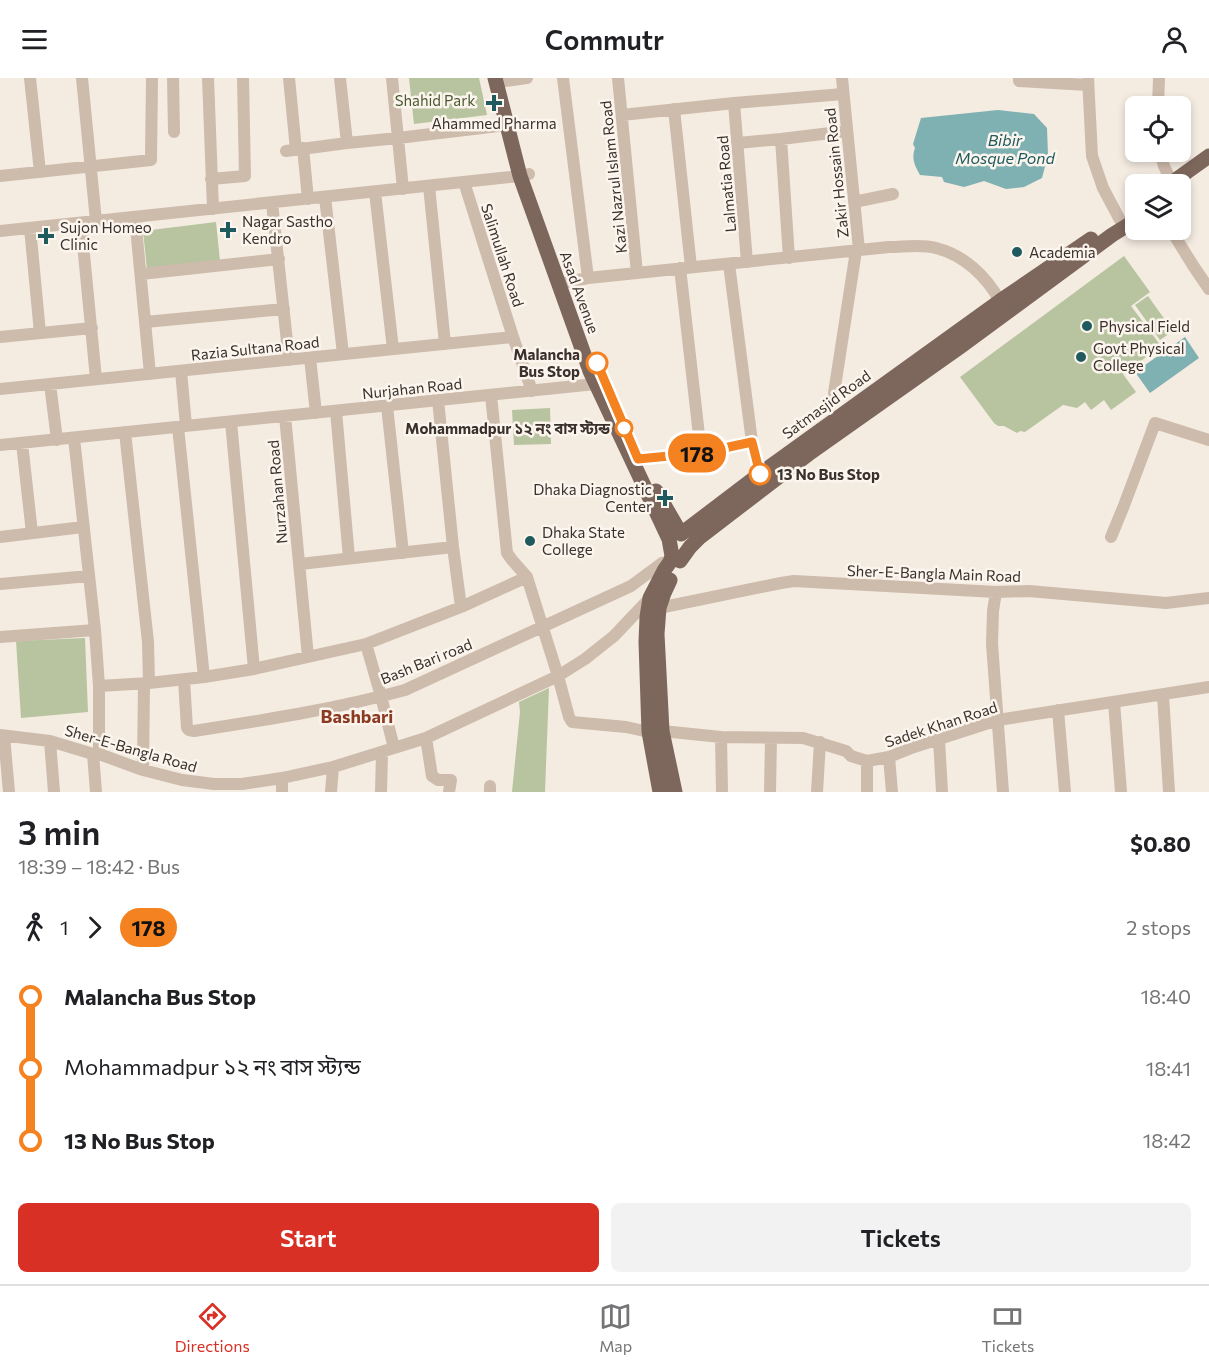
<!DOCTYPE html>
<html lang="en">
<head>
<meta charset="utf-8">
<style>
  :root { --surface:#fff; --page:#f2f2f2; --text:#202124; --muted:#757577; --line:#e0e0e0; --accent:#d93025 }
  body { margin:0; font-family:Commissioner,"Noto Sans Bengali",sans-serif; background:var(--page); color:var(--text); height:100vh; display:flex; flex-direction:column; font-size:22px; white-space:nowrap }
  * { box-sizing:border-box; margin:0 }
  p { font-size:20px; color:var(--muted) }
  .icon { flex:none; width:33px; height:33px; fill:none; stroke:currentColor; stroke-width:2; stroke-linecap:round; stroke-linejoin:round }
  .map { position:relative; height:714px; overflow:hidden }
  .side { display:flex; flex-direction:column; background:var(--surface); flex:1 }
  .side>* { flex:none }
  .badge { padding:0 12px; border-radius:20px; font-size:21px; line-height:39px }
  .controls { position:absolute; left:1125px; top:18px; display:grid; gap:12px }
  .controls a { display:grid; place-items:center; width:66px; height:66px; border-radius:9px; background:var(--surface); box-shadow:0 3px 9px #0003; font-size:30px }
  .map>.badge { position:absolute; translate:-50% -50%; box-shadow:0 0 0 3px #fff }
  .legs { display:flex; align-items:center; gap:9px; height:66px; padding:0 18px; font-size:20px }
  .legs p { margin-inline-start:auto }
  .head { display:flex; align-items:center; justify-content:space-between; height:102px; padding:0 18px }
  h1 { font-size:33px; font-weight:600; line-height:45px }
  .primary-button { display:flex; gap:12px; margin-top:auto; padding:12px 18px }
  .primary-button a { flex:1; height:69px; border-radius:9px; background:var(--accent); color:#fff; font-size:24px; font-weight:600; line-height:69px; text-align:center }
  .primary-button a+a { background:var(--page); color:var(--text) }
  ul { padding:0 18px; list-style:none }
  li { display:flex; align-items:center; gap:21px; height:72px; font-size:22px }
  li i { display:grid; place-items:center; width:9px; height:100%; margin:0 8px; background:currentColor }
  li i::after { content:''; width:15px; height:15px; margin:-8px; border:4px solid; border-radius:50%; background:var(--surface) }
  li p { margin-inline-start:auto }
  li:first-child i { background:linear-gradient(#0000 50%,currentColor 0) }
  li:last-child i { background:linear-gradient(currentColor 50%,#0000 0) }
  header { display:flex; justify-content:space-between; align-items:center; height:78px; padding:0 18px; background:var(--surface); font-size:27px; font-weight:600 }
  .tabs { display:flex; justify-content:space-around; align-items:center; height:84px; border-top:2px solid var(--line); background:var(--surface); font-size:16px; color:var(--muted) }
  .tabs a { display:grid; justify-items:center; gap:3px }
  .tabs .active { color:var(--accent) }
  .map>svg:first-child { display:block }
  .green { fill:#b8c4a0 }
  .water { fill:#7fb0b2 }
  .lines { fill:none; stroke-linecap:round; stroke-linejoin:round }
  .minor { stroke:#cdbbac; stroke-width:12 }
  .major { stroke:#7d675c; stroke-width:15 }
  .line-1-casing { stroke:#fff; stroke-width:14 }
  .line-1 { stroke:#f58220; stroke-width:9 }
  .poi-dot { fill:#1f5a5e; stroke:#fbf5ee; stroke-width:2 }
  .stop-1-dot { fill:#fff; stroke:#f58220; stroke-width:3 }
  .labels { text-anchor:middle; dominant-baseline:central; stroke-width:5; stroke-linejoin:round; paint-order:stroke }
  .park-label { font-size:15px; fill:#4a5a2e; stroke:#fbf5ee }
  .poi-label { font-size:15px; fill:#3b302b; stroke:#fbf5ee; text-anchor:start }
  .street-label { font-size:15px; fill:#3b302b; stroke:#fbf5ee }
  .stop-label { font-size:15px; font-weight:bold; fill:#3b302b; stroke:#fbf5ee; text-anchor:end }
  .water-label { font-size:16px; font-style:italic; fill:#1f5a5e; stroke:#fbf5ee }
  .quarter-label { font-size:18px; font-weight:bold; fill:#8c3b22; stroke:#fbf5ee }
</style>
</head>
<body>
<header><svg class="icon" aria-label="menu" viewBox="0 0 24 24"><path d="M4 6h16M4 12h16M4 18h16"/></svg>Commutr<svg class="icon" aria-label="person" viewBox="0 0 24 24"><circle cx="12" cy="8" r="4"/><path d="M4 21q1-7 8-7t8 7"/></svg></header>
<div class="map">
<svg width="1209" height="714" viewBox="0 0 1209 714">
  <rect width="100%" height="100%" fill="#f4ebe1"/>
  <!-- green -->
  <path class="green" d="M 409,0 L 479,0 L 487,37 L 414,46 Z
    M 216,144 L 220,183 L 147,191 L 143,153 Z
    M 1124,178 L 1150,214 L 1131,228 L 1161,268 L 1123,296 L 1136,314 L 1111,332 L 1104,322 L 1091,332 L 1085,324 L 1077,330 L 1063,327 L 1025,354 L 1020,353 L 1017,355 L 1004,348 L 998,348 L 994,345 L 960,299 Z
    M 1148,218 L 1173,253 L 1160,262 L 1135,227 Z
    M 550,330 L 551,366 L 514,367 L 512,332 Z
    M 85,560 L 88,634 L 21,640 L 16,563 Z
    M 549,610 L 545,714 L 512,714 L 520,634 L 519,624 Z"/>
  <!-- water -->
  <path class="water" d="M 998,32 L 1034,36 L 1047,50 L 1048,77 L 1042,100 L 1024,109 L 1006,111 L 984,103 L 964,109 L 944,104 L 942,99 L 920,97 C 915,88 911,81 915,70 L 913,66 L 921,40 Z
    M 1185,259 L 1199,280 L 1150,315 L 1135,294 Z"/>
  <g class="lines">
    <!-- minor -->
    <path class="minor" d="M 30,0 L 40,94
      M 82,0 L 96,143
      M 173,0 L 174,54
      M 208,0 L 213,131
      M 289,0 L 296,72
      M 340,0 L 347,65
      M 392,0 L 403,111
      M 563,0 L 588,200
      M 618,0 L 637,195
      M 842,0 L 859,172
      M 1019,0 L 1019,3 L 1088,7
      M 1088,0 L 1092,78 L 1103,110 L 1120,142
      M 505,3 L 527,0
      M 734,25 L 747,184
      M 1158,28 L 1159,0
      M 674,31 L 691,189
      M 622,37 L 734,25 L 843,16
      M 781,61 L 789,180
      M 738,65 L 781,61 L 847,53
      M 303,70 L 308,121
      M 286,73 L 347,65 L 398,60 L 507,47
      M 1160,74 L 1164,88 L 1172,105
      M 0,98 L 151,82 L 152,0
      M 211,101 L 245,98 L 243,0
      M 464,104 L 513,259 L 532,313
      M 429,108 L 445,266
      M 375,114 L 393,271
      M 325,119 L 343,276
      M 854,124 L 893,116
      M 272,125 L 289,282
      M 135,139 L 150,296
      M 81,145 L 96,301
      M 30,150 L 40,255
      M 1171,152 L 1194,189 L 1209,211
      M 0,153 L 520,98 L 529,96
      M 729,186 L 752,364 L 760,396
      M 680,190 L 701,375
      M 141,196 L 279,181
      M 558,206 L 588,200 L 889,169 C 904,169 921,166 936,170 C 964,177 986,198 1000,223
      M 145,244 L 284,231
      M 0,259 L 92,250
      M 310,280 L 316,335
      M 181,293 L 186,348
      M 50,306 L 57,362
      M 0,311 L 513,259
      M 834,315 L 856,173
      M 491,317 L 507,475 L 512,482 L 527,499 L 558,598 L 569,639 L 572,644 L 626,649 L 649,654 L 662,653 L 721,659 L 803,660 L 846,673 L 851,678 L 867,683 L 889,679 L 914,669 L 998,642 L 1209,609
      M 438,322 L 453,469 L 461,529
      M 387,328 L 403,475
      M 336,333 L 349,480
      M 285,338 L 308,579
      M 231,344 L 254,591
      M 178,349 L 204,599
      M 125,354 L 148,564 L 149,605
      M 74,360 L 95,552 L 99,608 L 99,676
      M 22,365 L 32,455
      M 0,367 L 605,305
      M 638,381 L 701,375 L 752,364
      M 0,459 L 83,449
      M 1111,459 L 1123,430 L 1155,345 L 1209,362
      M 300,486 L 453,469
      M 0,506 L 89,498
      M 996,514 L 993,533 L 992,566 L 1003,714
      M 659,530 L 781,505 L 794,503 L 996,514 L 1029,513 L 1166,525 L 1209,520
      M 0,559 L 95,552
      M 366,566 L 381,618 L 394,670
      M 184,602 L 187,650 L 189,652 L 194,653 C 265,642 336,631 405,612 L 631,508 L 662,485 L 670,484
      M 99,608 L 149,605 L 204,599 L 254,591 L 366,566 L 461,529 L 527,499
      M 1163,617 L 1169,714
      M 1114,624 L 1121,714
      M 1058,632 L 1065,714
      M 0,657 L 50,663 L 93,676 L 99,676 L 143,692 L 182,702 L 214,706 L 242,706 L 282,700 L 333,689 L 426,660 L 558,598 L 585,581 L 614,558 L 650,520
      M 4,658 L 9,714
      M 721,659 L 722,714
      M 426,660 L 432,698 L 438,702 L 451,702 L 449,714
      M 939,662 L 942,714
      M 50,663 L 54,714
      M 93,676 L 96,714
      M 889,679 L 892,714
      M 867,683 L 867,714
      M 143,692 L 144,606
      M 282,714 L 282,700
      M 331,714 L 333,689
      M 381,714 L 382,675
      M 490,714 L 490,708
      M 770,714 L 771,660
      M 817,714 L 820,664"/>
    <!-- major -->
    <path class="major" d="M 495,0 L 520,98 L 590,293 L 669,461 L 672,478 L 680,483 L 690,469 L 700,459 L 811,374 L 961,268 L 1112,157 L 1136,142
      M 1170,106 L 1209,78
      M 656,413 L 681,456 L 760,396 L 1000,223 L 1091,161
      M 670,502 L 664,515 L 659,530 L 657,556 L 662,653 L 675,714
      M 660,714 L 649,654 L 646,564 L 647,539 L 650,520 L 665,491 L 670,484 L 672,478"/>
  </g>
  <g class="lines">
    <defs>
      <path id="line-1" d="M 597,285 L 638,381 L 701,375 L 752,364 L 760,396"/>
    </defs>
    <!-- line-1 casing -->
    <use href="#line-1" class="line-1-casing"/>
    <!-- line-1 -->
    <use href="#line-1" class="line-1"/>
  </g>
  <!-- markers -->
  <g class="poi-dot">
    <path d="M491 16h6v6h6v6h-6v6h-6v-6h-6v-6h6z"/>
    <path d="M225 143h6v6h6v6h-6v6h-6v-6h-6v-6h6z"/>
    <path d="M43 149h6v6h6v6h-6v6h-6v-6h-6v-6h6z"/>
    <circle cx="1017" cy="174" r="6"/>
    <circle cx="1087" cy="248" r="6"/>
    <circle cx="1081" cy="279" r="6"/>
    <path d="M662 411h6v6h6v6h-6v6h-6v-6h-6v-6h6z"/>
    <circle cx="530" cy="463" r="6"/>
  </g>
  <g class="stop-1-dot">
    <circle cx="597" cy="285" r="10"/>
    <circle cx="624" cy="350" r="8"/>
    <circle cx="760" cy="396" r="10"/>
  </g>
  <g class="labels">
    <!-- park labels -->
    <g class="park-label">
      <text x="435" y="22">Shahid Park</text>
    </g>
    <!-- poi labels -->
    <g class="poi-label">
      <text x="494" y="45" text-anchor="middle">Ahammed Pharma</text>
      <text x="242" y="143">Nagar Sastho<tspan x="242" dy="17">Kendro</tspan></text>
      <text x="60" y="149">Sujon Homeo<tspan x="60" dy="17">Clinic</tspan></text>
      <text x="1029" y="174">Academia</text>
      <text x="1099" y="248">Physical Field</text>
      <text x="1093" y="270">Govt Physical<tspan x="1093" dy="17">College</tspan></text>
      <text x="652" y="411" text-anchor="end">Dhaka Diagnostic<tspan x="652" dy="17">Center</tspan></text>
      <text x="542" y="454">Dhaka State<tspan x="542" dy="17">College</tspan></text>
    </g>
    <!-- street labels -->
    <g class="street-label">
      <text transform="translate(836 95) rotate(-96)">Zakir Hossain Road</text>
      <text transform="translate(613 99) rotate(-96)">Kazi Nazrul Islam Road</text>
      <text transform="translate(726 106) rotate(-95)">Lalmatia Road</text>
      <text transform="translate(503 177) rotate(72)">Salimullah Road</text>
      <text transform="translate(580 214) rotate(70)">Asad Avenue</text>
      <text transform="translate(255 270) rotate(-6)">Razia Sultana Road</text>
      <text transform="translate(412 310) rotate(-6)">Nurjahan Road</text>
      <text transform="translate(826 326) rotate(-36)">Satmasjid Road</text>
      <text transform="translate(277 414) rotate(-95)">Nurzahan Road</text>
      <text transform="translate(934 495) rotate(2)">Sher-E-Bangla Main Road</text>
      <text transform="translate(426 583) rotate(-22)">Bash Bari road</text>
      <text transform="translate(941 646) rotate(-18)">Sadek Khan Road</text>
      <text transform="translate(131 670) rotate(16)">Sher-E-Bangla Road</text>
    </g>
    <!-- stop labels -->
    <g class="stop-label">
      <text x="580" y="276">Malancha<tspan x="580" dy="17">Bus Stop</tspan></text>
      <text x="610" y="350">Mohammadpur ১২ নং বাস স্ট্যন্ড</text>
      <text x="777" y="396" text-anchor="start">13 No Bus Stop</text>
    </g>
    <!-- water labels -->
    <g class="water-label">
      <text x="1005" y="61">Bibir<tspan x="1005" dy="18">Mosque Pond</tspan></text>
    </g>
    <!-- quarter labels -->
    <g class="quarter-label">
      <text x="357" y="638">Bashbari</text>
    </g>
  </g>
</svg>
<div class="controls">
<a><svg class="icon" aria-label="locate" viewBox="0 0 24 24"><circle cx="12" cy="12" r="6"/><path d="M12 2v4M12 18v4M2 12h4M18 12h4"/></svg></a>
<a><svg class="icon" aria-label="layers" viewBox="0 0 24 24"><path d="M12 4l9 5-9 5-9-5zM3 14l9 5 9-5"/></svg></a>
</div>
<b class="badge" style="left:697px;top:375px;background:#f58220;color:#111">178</b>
</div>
<section class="side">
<div class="head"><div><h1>3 min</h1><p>18:39 – 18:42 · Bus</p></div><b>$0.80</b></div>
<div class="legs"><svg class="icon" aria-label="walk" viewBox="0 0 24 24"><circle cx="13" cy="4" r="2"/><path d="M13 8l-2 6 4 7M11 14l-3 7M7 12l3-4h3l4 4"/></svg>1<svg class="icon" aria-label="forward" viewBox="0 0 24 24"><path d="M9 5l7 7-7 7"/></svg><b class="badge" style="background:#f58220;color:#111">178</b><p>2 stops</p></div>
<ul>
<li><i style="color:#f58220"></i><b>Malancha Bus Stop</b><p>18:40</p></li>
<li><i style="color:#f58220"></i><span>Mohammadpur ১২ নং বাস স্ট্যন্ড</span><p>18:41</p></li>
<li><i style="color:#f58220"></i><b>13 No Bus Stop</b><p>18:42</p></li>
</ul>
<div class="primary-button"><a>Start</a><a>Tickets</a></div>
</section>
<nav class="tabs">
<a class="active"><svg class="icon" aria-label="directions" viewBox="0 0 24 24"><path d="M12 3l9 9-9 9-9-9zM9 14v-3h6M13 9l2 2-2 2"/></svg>Directions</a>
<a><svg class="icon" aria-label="map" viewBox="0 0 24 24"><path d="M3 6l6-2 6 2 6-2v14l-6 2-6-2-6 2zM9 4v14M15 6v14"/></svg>Map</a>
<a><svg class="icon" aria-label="tickets" viewBox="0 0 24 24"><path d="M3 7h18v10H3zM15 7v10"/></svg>Tickets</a>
</nav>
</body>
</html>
